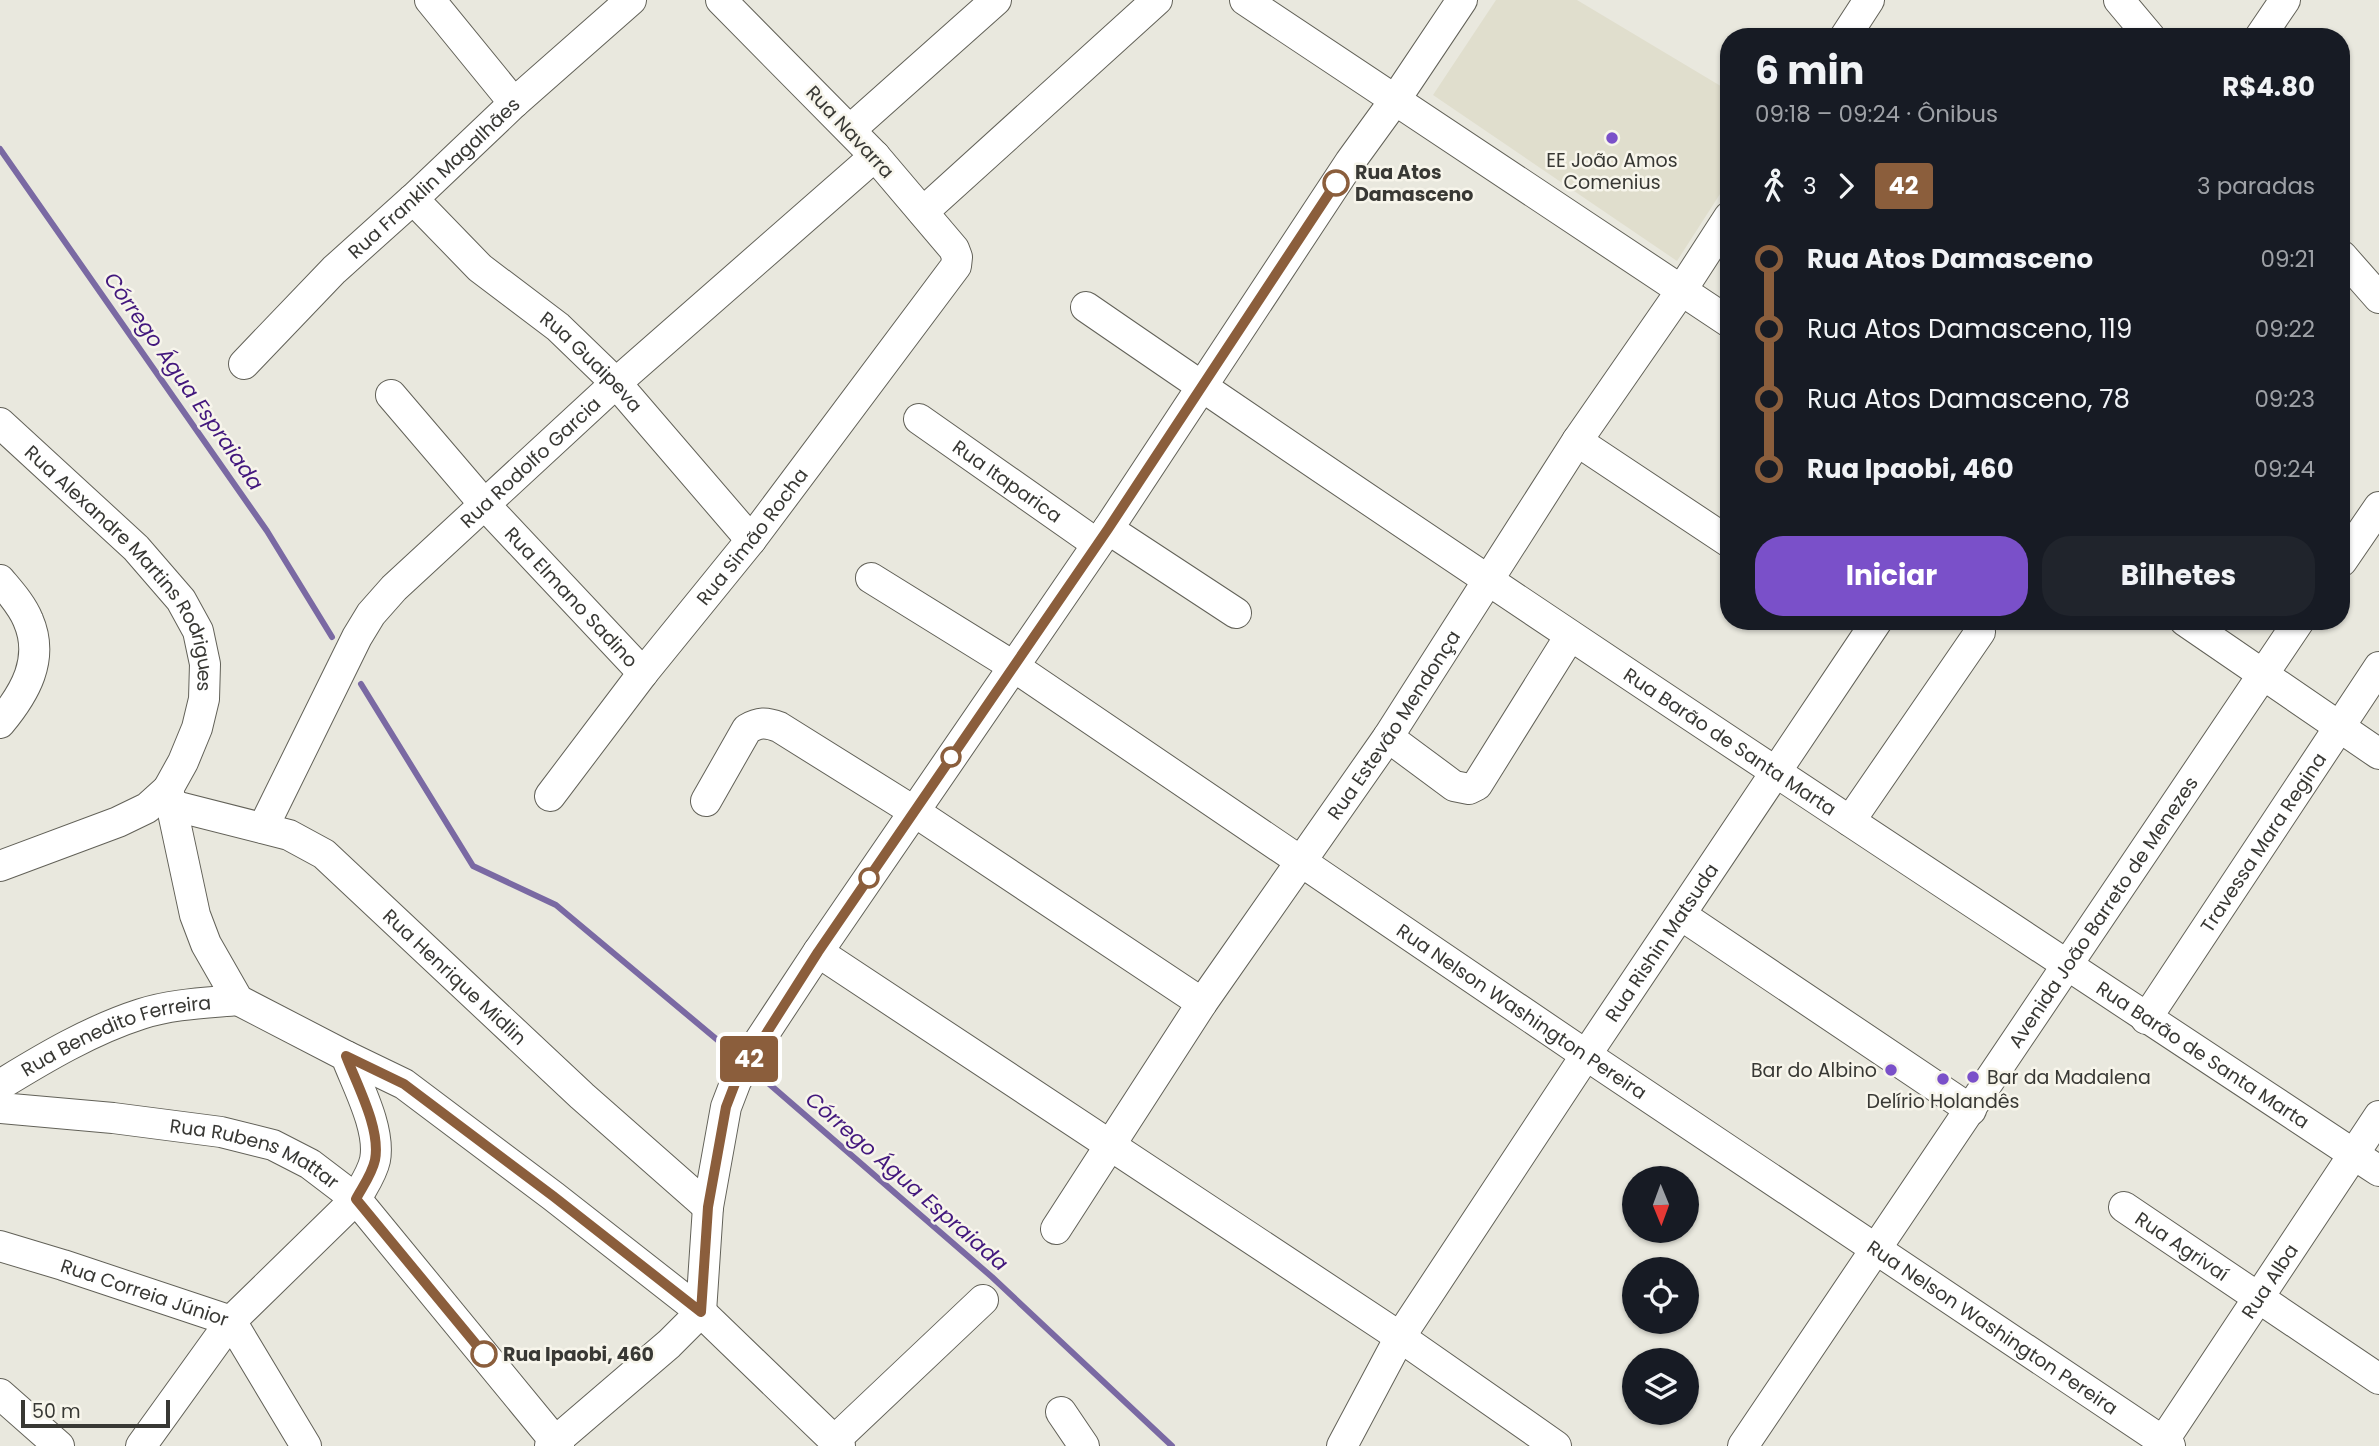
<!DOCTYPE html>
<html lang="pt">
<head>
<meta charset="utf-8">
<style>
  :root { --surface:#171b24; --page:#20242c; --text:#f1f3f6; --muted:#9ea1a6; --accent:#7a50c9 }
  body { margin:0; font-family:Poppins,sans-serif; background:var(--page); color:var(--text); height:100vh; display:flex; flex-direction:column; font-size:26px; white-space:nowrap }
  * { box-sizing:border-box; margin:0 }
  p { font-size:23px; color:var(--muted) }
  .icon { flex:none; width:38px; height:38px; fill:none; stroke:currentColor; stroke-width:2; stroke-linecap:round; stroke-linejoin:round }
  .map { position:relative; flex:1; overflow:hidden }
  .panel { position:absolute; left:1720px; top:28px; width:630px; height:602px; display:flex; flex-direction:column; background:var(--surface); border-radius:28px; box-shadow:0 2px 5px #0004 }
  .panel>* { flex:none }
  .badge { padding:0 14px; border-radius:5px; font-size:24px; line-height:46px }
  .needle { width:46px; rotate:179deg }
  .controls { position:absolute; left:1622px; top:1166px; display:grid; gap:14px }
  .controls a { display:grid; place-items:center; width:77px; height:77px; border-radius:50%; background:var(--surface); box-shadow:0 2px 5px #0004; font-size:35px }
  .scale { position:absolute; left:21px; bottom:18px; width:149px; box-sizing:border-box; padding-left:7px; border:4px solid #383834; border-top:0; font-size:19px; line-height:24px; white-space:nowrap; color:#383834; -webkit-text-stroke:5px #f7f5eb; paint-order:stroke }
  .map>.badge { position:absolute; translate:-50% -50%; box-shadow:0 0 0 4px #fff }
  .legs { display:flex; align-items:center; gap:10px; height:77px; padding:0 35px; font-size:23px }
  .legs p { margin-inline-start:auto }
  .overview { display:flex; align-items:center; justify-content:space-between; height:119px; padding:0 35px }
  h1 { font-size:38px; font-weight:700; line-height:52px }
  .action { display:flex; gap:14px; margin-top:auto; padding:14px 35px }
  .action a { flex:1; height:80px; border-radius:28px; background:var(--accent); color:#fff; font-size:28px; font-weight:700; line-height:80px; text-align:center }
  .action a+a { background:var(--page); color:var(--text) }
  ul { padding:0 35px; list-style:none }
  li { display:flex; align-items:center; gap:24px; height:70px; font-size:26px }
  li i { display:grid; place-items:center; width:10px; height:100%; margin:0 9px; background:currentColor }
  li i::after { content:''; width:18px; height:18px; margin:-9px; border:5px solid; border-radius:50%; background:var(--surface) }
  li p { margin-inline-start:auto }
  li:first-child i { background:linear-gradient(#0000 50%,currentColor 0) }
  li:last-child i { background:linear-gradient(currentColor 50%,#0000 0) }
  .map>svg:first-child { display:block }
  .built { fill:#e0decd }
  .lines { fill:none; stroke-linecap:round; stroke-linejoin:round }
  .stream { stroke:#7a69a3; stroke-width:6 }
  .minor-casing { stroke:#626158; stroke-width:32 }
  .minor { stroke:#fff; stroke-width:30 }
  .line-1-casing { stroke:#fff; stroke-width:16 }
  .line-1 { stroke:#8b5e3c; stroke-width:10 }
  .poi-dot { fill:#7a50c9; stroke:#f7f5eb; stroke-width:2.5 }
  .stop-1-dot { fill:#fff; stroke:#8b5e3c; stroke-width:3.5 }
  .labels { text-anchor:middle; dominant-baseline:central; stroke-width:5; stroke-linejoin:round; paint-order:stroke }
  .street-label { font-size:19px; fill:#383834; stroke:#f7f5eb }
  .poi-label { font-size:19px; fill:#383834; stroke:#f7f5eb }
  .stop-label { font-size:19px; font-weight:bold; fill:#383834; stroke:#f7f5eb; text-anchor:start }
  .water-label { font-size:21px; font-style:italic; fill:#42177d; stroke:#f7f5eb }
</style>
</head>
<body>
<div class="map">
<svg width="2379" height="1446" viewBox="0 0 2379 1446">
  <rect width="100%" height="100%" fill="#e9e8de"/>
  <!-- built -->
  <path class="built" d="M 1496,0 L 1577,0 L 1729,91 L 1729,180 L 1677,261 L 1433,95 Z"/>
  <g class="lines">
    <!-- stream -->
    <path class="stream" d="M 0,149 L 267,531 L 332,637
      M 361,684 L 473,866 L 556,905 L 739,1058
      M 753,1070 L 992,1277 L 1172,1446"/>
    <defs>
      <g id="minor">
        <path d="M 430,0 L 514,103"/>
        <path d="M 1245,0 L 1729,322"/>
        <path d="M 2119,0 L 2150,37"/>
        <path d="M 1845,37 L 1869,0"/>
        <path d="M 2260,37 L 2285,0"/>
        <path d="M 850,130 L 996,0"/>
        <path id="s1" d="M 413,199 L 480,268 L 558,327 L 616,383 L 751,540"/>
        <path d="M 923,212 L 1157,0"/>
        <path d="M 2342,256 L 2379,298"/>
        <path id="s2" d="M 1086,307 C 1513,601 1947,885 2379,1171"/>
        <path id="s3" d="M 244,364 L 334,270 L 413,199 L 514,103 L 631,0"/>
        <path id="s4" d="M 391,395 L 485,505 L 643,673"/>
        <path id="s5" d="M 919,419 L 1097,544"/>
        <path id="s6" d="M 0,423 L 136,548 L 181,600 L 198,631 L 205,664 L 204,699 L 197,728 L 183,762 L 168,789 L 147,808 L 118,822 L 0,866"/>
        <path d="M 1577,441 L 1729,542"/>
        <path d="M 1108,529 L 1236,613"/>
        <path d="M 2342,561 L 2379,507"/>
        <path id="s7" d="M 871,578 L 1013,666 L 1586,1055 L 2170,1446"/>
        <path d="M 0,580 C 10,592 22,605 28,620 C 45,659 25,693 0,723"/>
        <path d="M 2185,621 L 2379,754"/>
        <path d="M 1388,737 L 1454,786 L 1469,789 L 1477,785 L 1570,636"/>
        <path id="s8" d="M 550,796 L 643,673 L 751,540 L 956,266 L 957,257 L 954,249 L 875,156 L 721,0"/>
        <path d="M 706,801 L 747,729 C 759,722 766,722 779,727 L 915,812 L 1202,1003"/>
        <path id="s9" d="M 171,805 L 289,835 L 324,854 L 582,1096 L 708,1207"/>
        <path d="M 1850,821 L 1980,632"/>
        <path id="s10" d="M 263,828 L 357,637 L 371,614 L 394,588 L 616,383 L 875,156"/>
        <path d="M 1681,915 L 1971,1110"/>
        <path d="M 818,952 L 1400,1337 L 1556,1446"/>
        <path id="s11" d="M 2146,1019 L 2379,667"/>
        <path d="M 346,1056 L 404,1084 L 553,1196 L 701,1312 L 840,1446"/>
        <path id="s12" d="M 0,1085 C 44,1058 91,1030 141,1014 C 172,1004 205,1003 238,1000"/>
        <path id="s13" d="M 0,1108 L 113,1118 L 221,1132 L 273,1145 L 310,1164 L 356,1199 L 559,1446"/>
        <path id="s14" d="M 2124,1207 L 2379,1379"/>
        <path id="s15" d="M 1056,1229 L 1202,1003 L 1388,737 L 1577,441 L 1681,291 L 1729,217"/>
        <path id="s16" d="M 0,1246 L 63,1265 L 231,1321 L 306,1446"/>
        <path d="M 701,1312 L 708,1207 L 726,1107 L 736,1081 L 756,1046 L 818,952 L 1108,529 L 1350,162 L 1395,100 L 1462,0"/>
        <path d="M 0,1394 L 59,1446"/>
        <path d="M 1061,1412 L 1084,1446"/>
        <path d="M 835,1440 L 983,1300"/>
        <path d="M 141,1446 L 231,1321 L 356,1199 C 363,1186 372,1174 375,1160 C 381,1129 357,1085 346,1056 L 238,1000 L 206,944 L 195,915 L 168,789"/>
        <path d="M 550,1446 L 669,1344 L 701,1312"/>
        <path id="s17" d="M 1342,1446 L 1400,1337 L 1586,1055 L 1877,621"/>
        <path id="s18" d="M 1743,1446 L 2299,621"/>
        <path id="s19" d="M 2160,1446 L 2379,1116"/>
      </g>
    </defs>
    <!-- minor casing -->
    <use href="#minor" class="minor-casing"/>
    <!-- minor -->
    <use href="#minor" class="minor"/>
  </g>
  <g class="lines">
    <defs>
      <path id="line-1" d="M 484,1354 L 356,1199 C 363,1186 372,1174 375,1160 C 381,1129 357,1085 346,1056 L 404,1084 L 553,1196 L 701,1312 L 708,1207 L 726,1107 L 736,1081 L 818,952 L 1108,529 L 1336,183"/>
    </defs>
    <!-- line-1 casing -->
    <use href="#line-1" class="line-1-casing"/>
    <!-- line-1 -->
    <use href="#line-1" class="line-1"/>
  </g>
  <!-- markers -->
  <g class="poi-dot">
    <circle cx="1612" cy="138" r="7"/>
    <circle cx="1891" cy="1070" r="7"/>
    <circle cx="1973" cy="1077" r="7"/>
    <circle cx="1943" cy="1079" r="7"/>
  </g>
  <g class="stop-1-dot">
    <circle cx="1336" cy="183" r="12"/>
    <circle cx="951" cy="757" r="9"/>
    <circle cx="869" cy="878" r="9"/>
    <circle cx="484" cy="1354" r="12"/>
  </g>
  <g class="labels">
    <!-- street labels -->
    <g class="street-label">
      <text transform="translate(850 132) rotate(47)">Rua Navarra</text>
      <text stroke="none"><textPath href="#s3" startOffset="266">Rua Franklin Magalhães</textPath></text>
      <text stroke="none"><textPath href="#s1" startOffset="242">Rua Guaipeva</textPath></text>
      <text stroke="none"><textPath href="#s10" startOffset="460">Rua Rodolfo Garcia</textPath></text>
      <text stroke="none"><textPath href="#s5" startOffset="108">Rua Itaparica</textPath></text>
      <text stroke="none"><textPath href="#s8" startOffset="329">Rua Simão Rocha</textPath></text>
      <text stroke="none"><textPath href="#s6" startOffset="194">Rua Alexandre Martins Rodrigues</textPath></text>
      <text stroke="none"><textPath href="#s4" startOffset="271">Rua Elmano Sadino</textPath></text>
      <text stroke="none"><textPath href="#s15" startOffset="607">Rua Estevão Mendonça</textPath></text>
      <text stroke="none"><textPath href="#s2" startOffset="777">Rua Barão de Santa Marta</textPath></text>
      <text stroke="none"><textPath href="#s11" startOffset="212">Travessa Mara Regina</textPath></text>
      <text stroke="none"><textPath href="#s18" startOffset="644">Avenida João Barreto de Menezes</textPath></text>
      <text stroke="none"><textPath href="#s17" startOffset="597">Rua Rishin Matsuda</textPath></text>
      <text stroke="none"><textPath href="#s9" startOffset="341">Rua Henrique Midlin</textPath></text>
      <text stroke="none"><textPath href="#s7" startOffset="782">Rua Nelson Washington Pereira</textPath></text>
      <text stroke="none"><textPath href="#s12" startOffset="128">Rua Benedito Ferreira</textPath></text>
      <text stroke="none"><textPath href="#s2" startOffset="1344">Rua Barão de Santa Marta</textPath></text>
      <text stroke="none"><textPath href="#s13" startOffset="261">Rua Rubens Mattar</textPath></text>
      <text stroke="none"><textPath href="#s14" startOffset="70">Rua Agrivaí</textPath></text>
      <text stroke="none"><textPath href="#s19" startOffset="198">Rua Alba</textPath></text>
      <text stroke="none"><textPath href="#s16" startOffset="152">Rua Correia Júnior</textPath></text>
      <text stroke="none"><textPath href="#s7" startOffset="1349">Rua Nelson Washington Pereira</textPath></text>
    </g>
    <!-- poi labels -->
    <g class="poi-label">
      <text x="1612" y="160">EE João Amos<tspan x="1612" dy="22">Comenius</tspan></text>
      <text x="1877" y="1070" text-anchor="end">Bar do Albino</text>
      <text x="1987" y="1077" text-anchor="start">Bar da Madalena</text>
      <text x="1943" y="1101">Delírio Holandês</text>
    </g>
    <!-- stop labels -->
    <g class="stop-label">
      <text x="1355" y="172">Rua Atos<tspan x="1355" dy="22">Damasceno</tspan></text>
      <text x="503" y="1354">Rua Ipaobi, 460</text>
    </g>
    <!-- water labels -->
    <g class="water-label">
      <text transform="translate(184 381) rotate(55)">Córrego Água Espraiada</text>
      <text transform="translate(907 1181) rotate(41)">Córrego Água Espraiada</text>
    </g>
  </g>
</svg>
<div class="controls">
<a><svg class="needle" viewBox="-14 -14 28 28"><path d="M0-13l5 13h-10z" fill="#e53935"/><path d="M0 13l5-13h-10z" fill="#9ea1a6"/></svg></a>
<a><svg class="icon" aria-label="locate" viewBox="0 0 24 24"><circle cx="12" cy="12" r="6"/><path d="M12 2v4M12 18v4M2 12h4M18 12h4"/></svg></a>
<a><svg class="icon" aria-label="layers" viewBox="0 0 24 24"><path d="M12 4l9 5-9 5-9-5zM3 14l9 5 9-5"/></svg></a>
</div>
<div class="scale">50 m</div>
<b class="badge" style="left:749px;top:1059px;background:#8b5e3c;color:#fff">42</b>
<section class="panel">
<div class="overview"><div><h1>6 min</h1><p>09:18 – 09:24 · Ônibus</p></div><b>R$4.80</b></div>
<div class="legs"><svg class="icon" aria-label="walk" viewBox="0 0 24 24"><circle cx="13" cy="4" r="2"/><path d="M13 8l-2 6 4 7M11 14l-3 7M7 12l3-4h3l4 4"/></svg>3<svg class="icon" aria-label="forward" viewBox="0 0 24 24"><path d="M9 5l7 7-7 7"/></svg><b class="badge" style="background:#8b5e3c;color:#fff">42</b><p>3 paradas</p></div>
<ul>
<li><i style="color:#8b5e3c"></i><b>Rua Atos Damasceno</b><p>09:21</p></li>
<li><i style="color:#8b5e3c"></i><span>Rua Atos Damasceno, 119</span><p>09:22</p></li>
<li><i style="color:#8b5e3c"></i><span>Rua Atos Damasceno, 78</span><p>09:23</p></li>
<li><i style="color:#8b5e3c"></i><b>Rua Ipaobi, 460</b><p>09:24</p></li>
</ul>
<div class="action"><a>Iniciar</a><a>Bilhetes</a></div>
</section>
</div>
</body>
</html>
